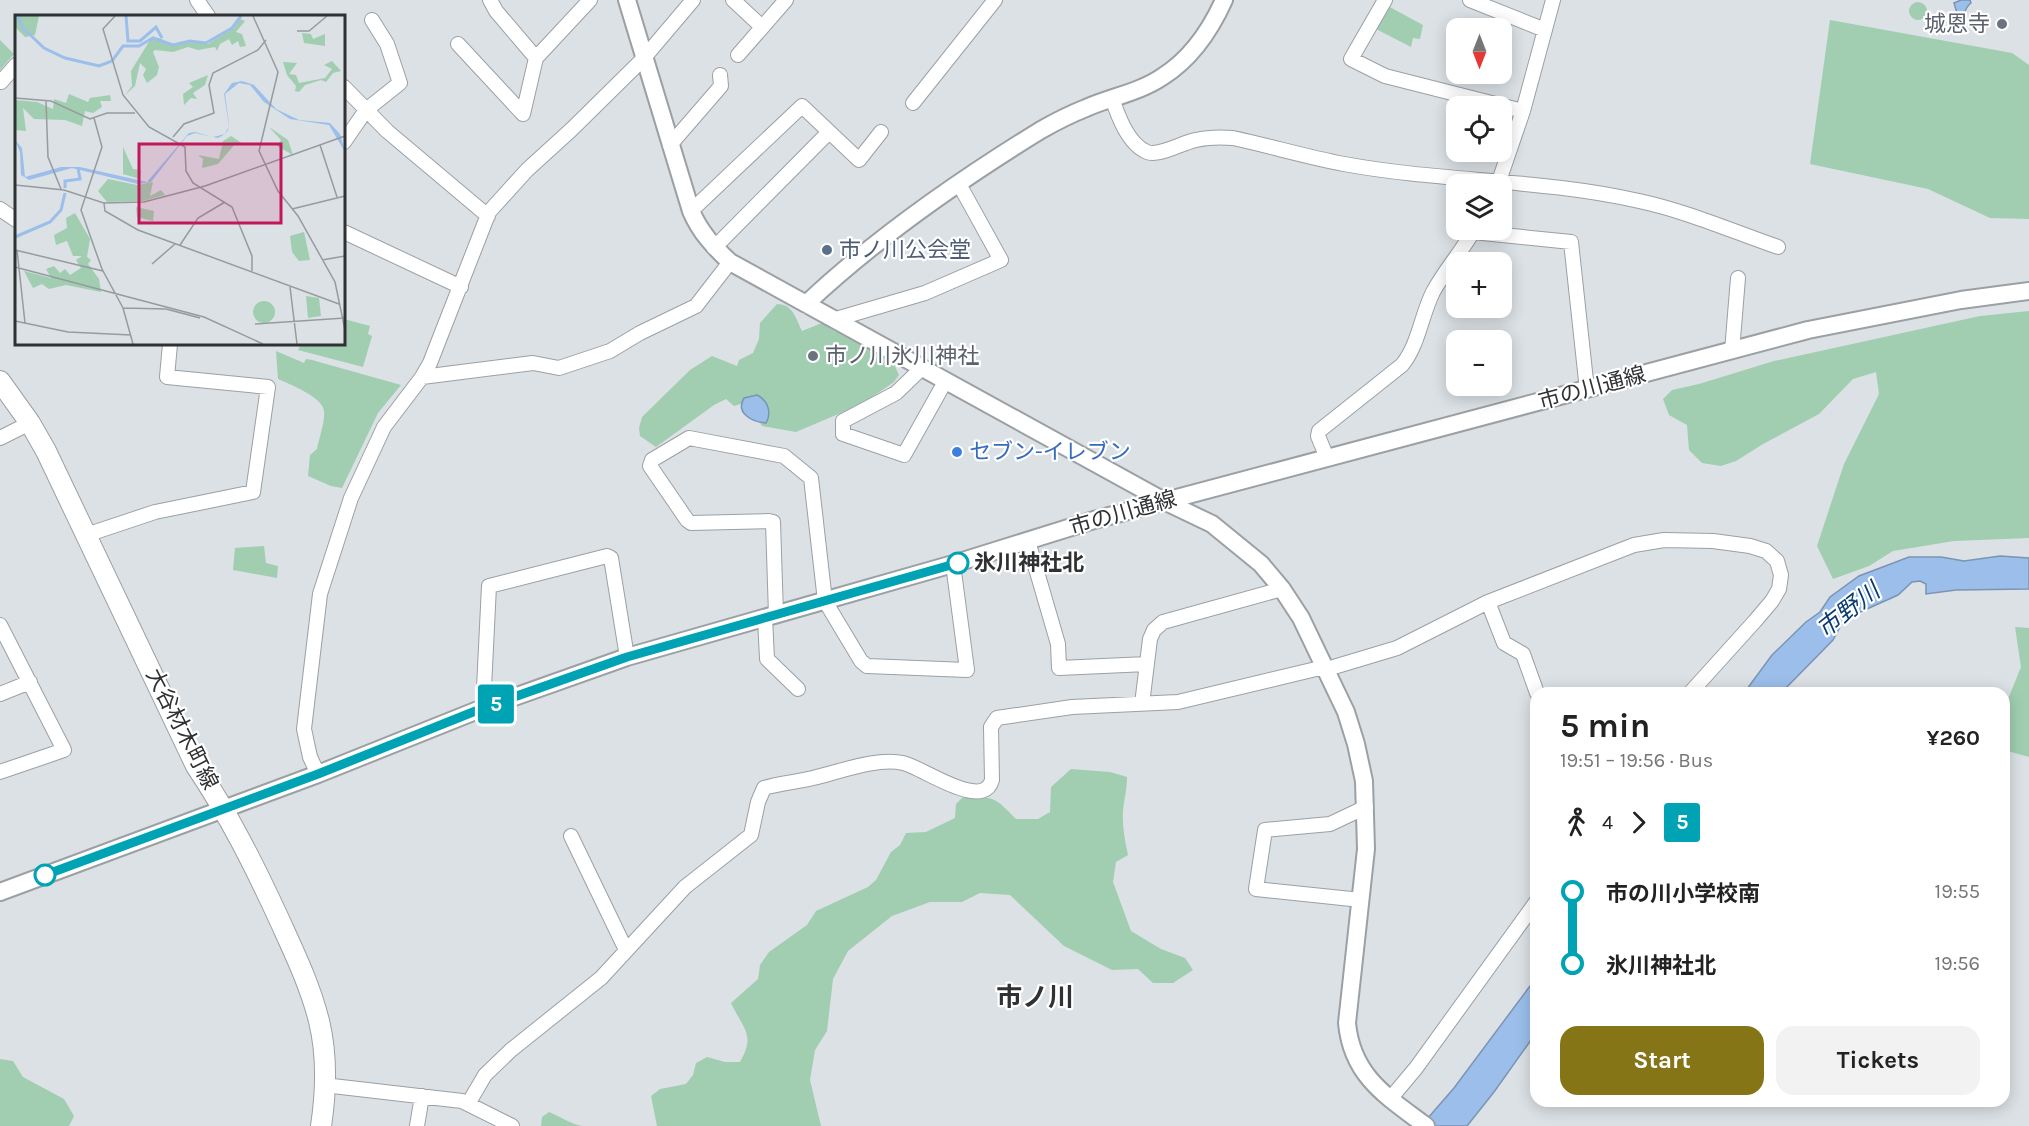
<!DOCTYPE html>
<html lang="en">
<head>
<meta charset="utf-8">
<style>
  :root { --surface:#fff; --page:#f2f2f2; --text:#222; --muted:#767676; --accent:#867517 }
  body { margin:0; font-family:Karla,"Noto Sans JP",sans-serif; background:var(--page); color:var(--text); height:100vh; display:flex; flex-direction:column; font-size:22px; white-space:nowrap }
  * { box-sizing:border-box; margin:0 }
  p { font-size:20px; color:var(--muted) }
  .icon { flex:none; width:33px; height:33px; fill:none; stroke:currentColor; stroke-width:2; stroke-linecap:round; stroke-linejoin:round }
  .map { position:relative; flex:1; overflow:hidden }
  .drawer { position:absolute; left:1530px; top:687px; width:480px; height:420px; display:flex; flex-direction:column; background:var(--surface); border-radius:18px; box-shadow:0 3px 15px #0003 }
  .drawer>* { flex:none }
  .badge { padding:0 12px; border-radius:4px; font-size:21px; line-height:39px }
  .needle { width:39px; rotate:180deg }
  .fabs { position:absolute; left:1446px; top:18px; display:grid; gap:12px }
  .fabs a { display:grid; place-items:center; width:66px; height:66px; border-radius:12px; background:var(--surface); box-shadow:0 3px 15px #0003; font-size:30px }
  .map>.badge { position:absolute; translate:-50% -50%; box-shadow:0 0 0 3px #fff }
  .legs { display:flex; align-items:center; gap:9px; height:66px; padding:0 30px; font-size:20px }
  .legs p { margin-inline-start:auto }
  .headline { display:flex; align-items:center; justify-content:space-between; height:102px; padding:0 30px }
  h1 { font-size:33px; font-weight:700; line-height:45px }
  .action { display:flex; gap:12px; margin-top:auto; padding:12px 30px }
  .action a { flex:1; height:69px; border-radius:18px; background:var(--accent); color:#fff; font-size:24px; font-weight:700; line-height:69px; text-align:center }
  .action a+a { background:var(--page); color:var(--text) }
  ul { padding:0 30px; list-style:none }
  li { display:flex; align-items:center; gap:21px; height:72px; font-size:22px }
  li i { display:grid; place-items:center; width:9px; height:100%; margin:0 8px; background:currentColor }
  li i::after { content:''; width:15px; height:15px; margin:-8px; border:4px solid; border-radius:50%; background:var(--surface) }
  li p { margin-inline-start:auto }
  li:first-child i { background:linear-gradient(#0000 50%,currentColor 0) }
  li:last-child i { background:linear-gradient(currentColor 50%,#0000 0) }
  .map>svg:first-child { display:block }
  .green { fill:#a1ceb0 }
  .water { fill:#9bbfea; stroke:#7b94b3; stroke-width:1.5 }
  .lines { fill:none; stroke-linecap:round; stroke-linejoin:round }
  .minor-casing { stroke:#9ba0a4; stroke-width:16 }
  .tertiary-casing { stroke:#9ba0a4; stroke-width:20 }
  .secondary-casing { stroke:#9ba0a4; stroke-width:22 }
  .minor { stroke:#fff; stroke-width:14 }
  .tertiary { stroke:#fff; stroke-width:16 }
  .secondary { stroke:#fff; stroke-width:20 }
  .line-1-casing { stroke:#fff; stroke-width:14 }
  .line-1 { stroke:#00a3b4; stroke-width:9 }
  .worship-dot { fill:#6b7280; stroke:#fff; stroke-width:2 }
  .service-dot { fill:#5c6f8a; stroke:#fff; stroke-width:2 }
  .shop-dot { fill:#3f7fe0; stroke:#fff; stroke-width:2 }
  .stop-1-dot { fill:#fff; stroke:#00a3b4; stroke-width:3 }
  .labels { text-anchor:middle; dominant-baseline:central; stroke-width:4.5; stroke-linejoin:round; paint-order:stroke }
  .worship-label { font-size:22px; fill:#5b616d; stroke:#fff; text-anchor:end }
  .service-label { font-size:22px; fill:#4e5e75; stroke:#fff; text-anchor:start }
  .street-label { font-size:22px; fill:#2f3133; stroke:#fff }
  .shop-label { font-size:22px; fill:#366cbe; stroke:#fff; text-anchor:start }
  .stop-label { font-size:22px; font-weight:bold; fill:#2f3133; stroke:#fff; text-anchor:start }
  .water-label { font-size:24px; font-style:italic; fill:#073c70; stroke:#fff }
  .quarter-label { font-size:26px; font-weight:bold; fill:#2f3133; stroke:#fff }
  .inset-river { fill:none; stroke:#9bbfea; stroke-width:3 }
  .inset-road { fill:none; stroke:#969b9e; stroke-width:1.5 }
  .view { fill:#c2185b; fill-opacity:0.15; stroke:#c2185b; stroke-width:3 }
  .inset-edge { fill:none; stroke:#2f3133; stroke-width:3 }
</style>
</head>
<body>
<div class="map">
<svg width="2029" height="1126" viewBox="0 0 2029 1126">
  <rect width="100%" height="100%" fill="#dbe1e5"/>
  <!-- green -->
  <path class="green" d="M1909 11a9 9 0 1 1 18 0a9 9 0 1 1-18 0Z
    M 1386,5 L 1423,25 L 1420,39 L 1413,38 L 1411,47 L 1374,28 Z
    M 1830,20 L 2012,53 L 2029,65 L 2029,219 L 1990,218 L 1928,189 L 1810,164 Z
    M 0,40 L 14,54 L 0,70 Z
    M 777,304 C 793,304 796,319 802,331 L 822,323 L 834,331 L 849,336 L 893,362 L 899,375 L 894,382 L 862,404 L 796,432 L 762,426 L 747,402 L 734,406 L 726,399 L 714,405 L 656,447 L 640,436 L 639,428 L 642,417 L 690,370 L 712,356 L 737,366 L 739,360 L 753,353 L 759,339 L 760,323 Z
    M 2029,311 L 2029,538 L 1954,541 L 1893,551 L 1869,566 L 1833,579 L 1817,546 L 1844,464 L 1879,394 L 1876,372 L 1853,379 L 1819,414 L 1763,444 L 1736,461 L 1721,466 L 1702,463 L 1689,450 L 1687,425 L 1669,415 L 1663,399 L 1672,390 L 1699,384 L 1774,361 L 1980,316 Z
    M 344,319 L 370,326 L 368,334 L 372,336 L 363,367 L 298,350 L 301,344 L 344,344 Z
    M 276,351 L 304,363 L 306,359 L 312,360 L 401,385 L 378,413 L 342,488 L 331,486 L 308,476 L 310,455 L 317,449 C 319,438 325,423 324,411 C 323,397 289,384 278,379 Z
    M 264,546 L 266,563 L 278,566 L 277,578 L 233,570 L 235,548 Z
    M 2015,627 L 2029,628 L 2029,757 L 2004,750 L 2004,709 L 2021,667 Z
    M 1071,769 L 1110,772 L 1127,777 C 1127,789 1124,800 1123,811 C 1122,826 1125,841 1128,855 L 1116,862 L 1113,882 L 1131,931 L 1161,949 L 1185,958 L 1193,970 L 1173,983 L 1153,983 L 1138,969 L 1112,970 L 1064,946 L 1010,895 L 980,893 L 962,902 L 930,902 L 892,916 L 848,951 L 833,979 L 827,1031 L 815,1050 L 810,1080 L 821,1126 L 657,1126 L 651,1096 L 660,1089 L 686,1084 L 693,1075 L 696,1063 L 707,1057 L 725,1062 L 740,1062 C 756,1034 743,1029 731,1003 L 758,979 L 760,965 L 769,952 L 807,925 L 816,911 L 868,887 L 876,880 L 891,852 L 900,845 L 906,833 L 926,832 L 955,818 L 956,804 L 962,798 C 993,796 994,796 1016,819 L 1038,819 L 1050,812 L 1051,787 Z
    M 0,1059 L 13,1061 L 23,1077 L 64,1099 L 74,1116 L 69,1126 L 0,1126 Z
    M 549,1112 C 561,1117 571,1124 582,1126 L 541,1126 L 542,1117 Z"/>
  <!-- water -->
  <path class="water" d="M 1961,0 L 1970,0 L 1971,3 C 1964,8 1966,15 1959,20 L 1954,3 Z
    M 757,395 C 768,400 772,413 766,423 C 752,422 735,413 744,398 Z
    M 2000,556 L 2029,558 L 2029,589 L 1956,590 L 1926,594 L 1926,584 L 1920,581 L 1912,582 L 1898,595 L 1858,613 L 1841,625 L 1833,640 L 1781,693 L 1744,693 L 1772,655 L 1806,622 L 1820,612 L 1830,597 L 1859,576 L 1909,557 L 1941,557 L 1964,561 Z
    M 1536,978 L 1536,1033 L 1494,1092 L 1467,1126 L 1421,1126 L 1454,1088 Z"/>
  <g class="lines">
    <defs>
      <path id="minor" d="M 197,0 L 208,16
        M 490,0 L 496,11 L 536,58
        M 733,0 L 762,27
        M 1385,0 L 1351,59 L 1385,76 L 1523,111
        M 1470,0 L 1545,30
        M 458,44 L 523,114
        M 738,55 L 786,0
        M 1,82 L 16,65
        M 344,87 L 387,131 L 488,216
        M 1112,98 C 1118,116 1128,144 1147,152 C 1159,157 1183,142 1196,140 C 1209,137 1220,137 1233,138 C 1270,146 1307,157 1344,164 C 1442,182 1542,179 1639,201 C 1686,211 1732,231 1778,247
        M 913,103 L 995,0
        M 523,114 L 536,58 L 590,0
        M 344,142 L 366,110 L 400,83 L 387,44 L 372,20
        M 670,145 L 721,86 L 720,75
        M 1498,184 L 1523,111 L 1553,0
        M 0,209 L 16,220
        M 691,211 L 802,106 L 859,160 L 881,132
        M 344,232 L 461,287
        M 1473,232 L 1571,242 L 1587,390
        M 714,248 L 829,132
        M 836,319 L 925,293 L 1001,260 L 959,184
        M 1732,351 L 1738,278
        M 923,367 L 896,393 L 843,421 L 843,434 L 904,455 L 946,380
        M 422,377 L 533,363 L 559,368 L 610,351 L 640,333 L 696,306 L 730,262
        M 0,438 L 30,423
        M 1327,458 L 1318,436 L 1319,431 L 1402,365 C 1419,344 1421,316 1433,292 C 1445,270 1462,251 1474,230
        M 86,535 L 155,512 L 253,492 L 268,387 L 167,377 L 170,344
        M 1028,541 L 1058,644 L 1059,668 L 1147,664
        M 1488,602 L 1504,643 L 1523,654 L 1537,693
        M 776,615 L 773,522 L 769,521 L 691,523 L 687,520 L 650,466 L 652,460 L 689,438 L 784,456 L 811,478 L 825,601 L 861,661 L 867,666 L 967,670 L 953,564
        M 765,618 L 767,659 L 798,689
        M 0,625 L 64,750 L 0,772
        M 0,694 L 30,682
        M 1142,704 L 1150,639 L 1154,630 L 1163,622 L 1282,589
        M 483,708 L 489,586 L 607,556 L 611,558 L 627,657
        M 318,774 L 310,757 L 304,729 L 320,594 L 351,498 L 384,427 L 422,377 L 430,363 L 489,212 L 527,170 L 572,129 L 643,59 L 693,0
        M 571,836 L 626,950
        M 1361,900 L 1256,889 L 1265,830 L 1330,824 L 1366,807
        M 324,1085 L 462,1101 L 512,1126
        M 1390,1099 L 1416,1068 L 1536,902
        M 468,1104 L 485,1075 L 511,1050 L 601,978 L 685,887 L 751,835 L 758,802 L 764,788 C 780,783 797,782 813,778 C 839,772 877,757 903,763 C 922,767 983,812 992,780 L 991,727 L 997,718 L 1072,707 L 1178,702 L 1316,669 L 1327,669 L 1397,648 L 1488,602 L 1634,545 L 1664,540 L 1713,541 L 1750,546 L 1766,551 L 1777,561 L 1781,575 L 1779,589 L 1772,601 L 1755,621 L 1690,693
        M 417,1126 L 422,1096"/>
      <path id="tertiary" d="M 627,0 L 691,211 C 700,232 713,246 730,262 L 1164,501 L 1212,524 L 1261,564 L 1282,589 L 1301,618 L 1346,712 L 1356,744 L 1364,781 L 1366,849 L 1347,1023 C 1352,1076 1386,1096 1426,1126
        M 806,304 C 877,237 958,181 1041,130 C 1055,122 1071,114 1086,108 C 1111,97 1140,92 1162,77 C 1191,59 1210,31 1224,0
        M 0,892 L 318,774 L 483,708 L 627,657 L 953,564 L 1094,520 L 1808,330 L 1961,300 L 2029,291"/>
      <path id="secondary" d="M 0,381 L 30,423 L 46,451 L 196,766 C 229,815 254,865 279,919 C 294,952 310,985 319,1021 C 327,1054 326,1093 321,1126"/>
    </defs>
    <!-- minor casing -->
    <use href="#minor" class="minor-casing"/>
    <!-- tertiary casing -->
    <use href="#tertiary" class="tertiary-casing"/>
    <!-- secondary casing -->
    <use href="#secondary" class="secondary-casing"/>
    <!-- minor -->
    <use href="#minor" class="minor"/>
    <!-- tertiary -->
    <use href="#tertiary" class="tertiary"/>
    <!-- secondary -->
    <use href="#secondary" class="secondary"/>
  </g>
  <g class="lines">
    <defs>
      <path id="line-1" d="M 45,875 L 318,774 L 483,708 L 627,657 L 958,563"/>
    </defs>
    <!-- line-1 casing -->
    <use href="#line-1" class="line-1-casing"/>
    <!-- line-1 -->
    <use href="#line-1" class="line-1"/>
  </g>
  <!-- markers -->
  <g class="worship-dot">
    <circle cx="2002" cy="24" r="6"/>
    <circle cx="813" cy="356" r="6"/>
  </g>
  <circle class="service-dot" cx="827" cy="250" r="6"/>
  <circle class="shop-dot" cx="957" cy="452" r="6"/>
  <g class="stop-1-dot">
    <circle cx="958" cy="563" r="10"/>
    <circle cx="45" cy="875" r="10"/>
  </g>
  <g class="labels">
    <!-- worship labels -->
    <g class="worship-label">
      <text x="1990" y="24">城恩寺</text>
      <text x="825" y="356" text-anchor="start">市ノ川氷川神社</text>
    </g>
    <!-- service labels -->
    <g class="service-label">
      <text x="839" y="250">市ノ川公会堂</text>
    </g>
    <!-- street labels -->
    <g class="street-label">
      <text transform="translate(1592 388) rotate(-15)">市の川通線</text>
      <text transform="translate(1123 513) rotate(-16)">市の川通線</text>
      <text transform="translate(182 729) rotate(63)">大谷材木町線</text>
    </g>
    <!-- shop labels -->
    <g class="shop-label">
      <text x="969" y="452">セブン-イレブン</text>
    </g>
    <!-- stop labels -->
    <g class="stop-label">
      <text x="974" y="563">氷川神社北</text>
    </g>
    <!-- water labels -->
    <g class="water-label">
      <text transform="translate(1848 610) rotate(-38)">市野川</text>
    </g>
    <!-- quarter labels -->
    <g class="quarter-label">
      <text x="1035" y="997">市ノ川</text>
    </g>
  </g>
  <!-- overview -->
  <g transform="translate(15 15)">
    <rect width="330" height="330" fill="#dbe1e5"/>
    <path d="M 0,1 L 24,1 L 20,20 L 10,22 L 1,13 ZM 225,4 L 230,6 L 221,17 L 227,19 L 231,31 L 225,32 L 223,26 L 217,30 L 214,24 L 205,29 L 202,36 L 200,32 L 183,35 L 173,32 L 158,37 L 140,35 L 138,37 L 144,52 L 142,60 L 132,68 L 128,60 L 131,54 L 125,48 L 120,71 L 110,80 L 117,71 L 116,56 L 135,25 L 144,23 L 159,31 L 176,26 L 193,29 L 219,13 ZM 287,18 L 296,19 L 298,24 L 310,19 L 310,31 L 289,28 ZM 317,46 L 326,56 L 318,58 L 311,67 L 306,65 L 290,70 L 284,77 L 280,76 L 281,71 L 272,60 L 268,47 L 282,48 L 274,59 L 281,60 L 284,68 L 310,63 L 317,54 L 309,50 ZM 193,60 L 190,70 L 178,78 L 182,84 L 176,83 L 169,90 L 168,79 L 178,72 L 174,68 ZM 54,79 L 73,87 L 75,83 L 95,80 L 96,86 L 85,86 L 87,92 L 78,98 L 70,96 L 67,111 L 50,105 L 19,104 L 8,93 L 11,116 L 0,115 L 0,85 L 22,87 L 38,94 L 39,84 L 51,88 ZM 254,112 L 273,125 L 278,140 L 262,131 L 266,125 ZM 216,121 L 228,129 L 221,128 L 203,149 L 187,153 L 188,144 L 183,140 L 204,144 L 208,126 ZM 108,132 L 118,154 L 126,155 L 125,164 L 108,159 ZM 93,164 L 122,170 L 138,167 L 135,181 L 146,175 L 150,180 L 128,186 L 92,187 L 83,176 ZM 121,192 L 139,196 L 138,206 L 122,202 ZM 60,198 L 75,224 L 72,242 L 76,245 L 73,249 L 84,264 L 86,277 L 51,270 L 34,274 L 27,269 L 18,273 L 9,256 L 36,263 L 31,254 L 39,251 L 45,258 L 50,254 L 55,260 L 66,253 L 61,245 L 67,241 L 58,241 L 52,226 L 41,230 L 39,220 L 52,213 L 51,203 ZM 289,217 L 295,245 L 284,246 L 277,237 L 275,221 ZM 291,281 L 304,283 L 306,301 L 293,303 ZM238 297a11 11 0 1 1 22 0a11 11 0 1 1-22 0Z" fill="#a1ceb0"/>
    <path d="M 227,66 L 239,70 L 261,94 L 284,105 L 315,108 L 325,119 L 330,137 L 314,110 L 275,104 L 249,87 L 235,70 L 224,68 L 210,79 L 214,109 L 213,115 L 210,119 L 203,123 L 180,118 L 172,121 L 136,167 L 123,169 L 57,153 L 14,165 L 6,160 L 5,137 L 0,125 L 7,133 L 10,162 L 46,152 L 65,152 L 132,167 L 174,118 L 180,117 L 198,122 L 210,119 L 214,111 L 209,79 L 217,68 Z" fill="#9bbfea"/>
    <path class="inset-river" d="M 3,1 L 7,12 L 29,33 L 50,43 L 84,51 L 97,46 L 108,31 L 124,31 L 138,23 L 158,30 L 175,26 L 191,28 L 217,13 L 226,1M 111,1 L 113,26 L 125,26 L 141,12 L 147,23M 50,173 L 50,166 L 65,164 L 63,153M 0,222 L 35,207 L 46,195 L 50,178"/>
    <path class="inset-road" d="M 100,1 L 88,14 L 108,80 L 134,112 L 170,132 L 171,156 L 178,168 L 217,192 L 237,241 L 237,256M 238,1 L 263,57 L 244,136 L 263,176 L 283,201 L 320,267 L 330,315M 282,16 L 294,16 L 312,1M 0,83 L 36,86 L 75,104 L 92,98 L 120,98M 31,86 L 33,142 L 46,174M 79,103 L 87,132 L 66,195 L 87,254 L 108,293 L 118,329M 158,122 L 169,109 L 199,98 L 194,70 L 198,58 L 243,35 L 251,25M 305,130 L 322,182M 0,170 L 49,175 L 89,188 L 90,196 L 123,215 L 324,289M 89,188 L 129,187 L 190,171 L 330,121M 277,194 L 330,181M 165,230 L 183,203 L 210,187M 0,235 L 88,256M 2,235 L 10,308M 307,245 L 330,241M 137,249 L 160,229M 0,252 L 189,302 L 248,329M 275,272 L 282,329M 108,293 L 151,294 L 185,303M 0,306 L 53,317 L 116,320M 240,309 L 330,303"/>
    <path class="view" d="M 124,129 L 266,129 L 266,208 L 124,208 Z"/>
    <rect width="330" height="330" class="inset-edge"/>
  </g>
</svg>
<div class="fabs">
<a><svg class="needle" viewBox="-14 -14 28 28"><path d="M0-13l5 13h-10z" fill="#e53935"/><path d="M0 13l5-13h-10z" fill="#767676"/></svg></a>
<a><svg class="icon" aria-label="locate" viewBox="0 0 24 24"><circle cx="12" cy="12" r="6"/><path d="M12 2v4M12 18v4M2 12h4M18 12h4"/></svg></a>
<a><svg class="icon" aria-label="layers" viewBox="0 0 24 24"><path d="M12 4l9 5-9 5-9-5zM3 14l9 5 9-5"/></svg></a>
<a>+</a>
<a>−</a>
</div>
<b class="badge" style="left:496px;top:704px;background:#00a3b4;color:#fff">5</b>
<section class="drawer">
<div class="headline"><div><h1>5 min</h1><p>19:51 – 19:56 · Bus</p></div><b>¥260</b></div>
<div class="legs"><svg class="icon" aria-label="walk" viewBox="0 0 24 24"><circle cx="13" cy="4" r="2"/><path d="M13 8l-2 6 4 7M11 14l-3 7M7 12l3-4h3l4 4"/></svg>4<svg class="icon" aria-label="forward" viewBox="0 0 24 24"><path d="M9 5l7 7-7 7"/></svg><b class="badge" style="background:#00a3b4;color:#fff">5</b></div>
<ul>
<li><i style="color:#00a3b4"></i><b>市の川小学校南</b><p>19:55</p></li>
<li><i style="color:#00a3b4"></i><b>氷川神社北</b><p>19:56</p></li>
</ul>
<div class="action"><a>Start</a><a>Tickets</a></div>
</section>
</div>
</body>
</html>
